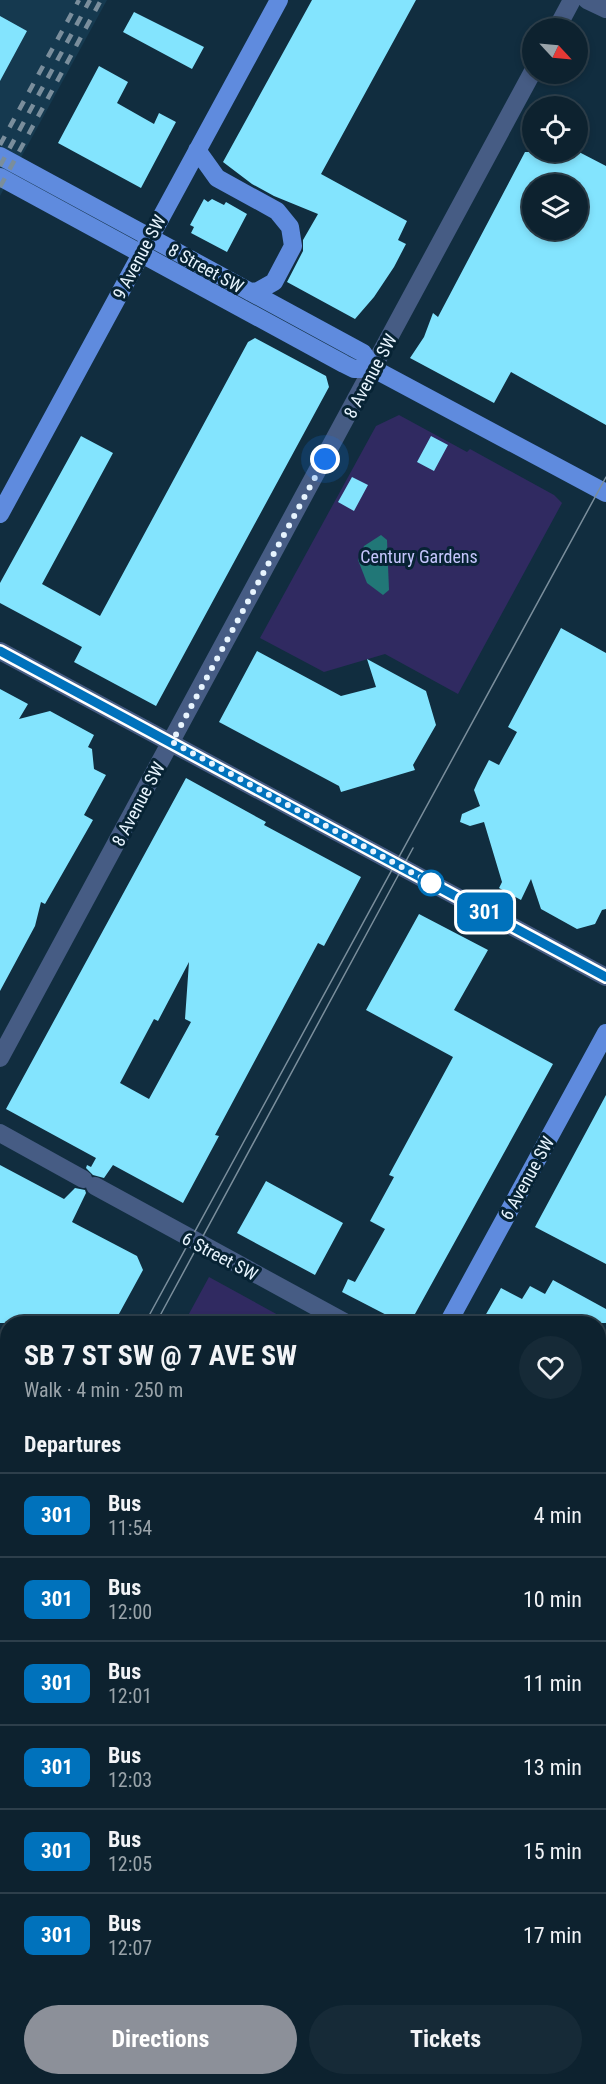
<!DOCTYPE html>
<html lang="en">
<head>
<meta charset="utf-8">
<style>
  :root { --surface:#0d222f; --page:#162a37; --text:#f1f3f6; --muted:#9aa4aa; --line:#2d3f4b; --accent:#8c9099 }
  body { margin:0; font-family:"Roboto Condensed",sans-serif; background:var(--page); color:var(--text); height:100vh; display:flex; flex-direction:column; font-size:22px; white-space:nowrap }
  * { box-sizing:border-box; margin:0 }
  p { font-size:20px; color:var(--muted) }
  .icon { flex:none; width:33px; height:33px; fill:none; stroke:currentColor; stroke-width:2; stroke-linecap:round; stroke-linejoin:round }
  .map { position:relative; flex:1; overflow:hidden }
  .sheet { position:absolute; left:0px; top:1316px; width:606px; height:770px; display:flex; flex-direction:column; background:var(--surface); border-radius:24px 24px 0 0; box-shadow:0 3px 9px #0003,0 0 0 2px var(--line) }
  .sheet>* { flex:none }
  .badge { padding:0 12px; border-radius:9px; font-size:21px; line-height:39px }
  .needle { width:39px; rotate:116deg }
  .fabs { position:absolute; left:522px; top:18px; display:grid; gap:12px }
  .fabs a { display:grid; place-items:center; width:66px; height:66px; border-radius:50%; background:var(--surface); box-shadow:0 3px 9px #0003,0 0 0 2px var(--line); font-size:30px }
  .you { position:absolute; width:30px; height:30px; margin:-15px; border:4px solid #fff; border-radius:50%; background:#1a73e8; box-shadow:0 0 0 9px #1a73e833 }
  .map>.badge { position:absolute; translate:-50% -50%; box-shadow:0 0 0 3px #fff }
  h2 { padding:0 24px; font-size:22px; line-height:54px }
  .round { display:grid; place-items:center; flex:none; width:63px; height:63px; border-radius:32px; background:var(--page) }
  .headline { display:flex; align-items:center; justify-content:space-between; height:102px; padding:0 24px }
  h1 { font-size:28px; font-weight:700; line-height:45px }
  .cta { display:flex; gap:12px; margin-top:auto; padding:12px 24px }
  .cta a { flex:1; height:69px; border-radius:36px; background:var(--accent); color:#fff; font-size:24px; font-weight:700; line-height:69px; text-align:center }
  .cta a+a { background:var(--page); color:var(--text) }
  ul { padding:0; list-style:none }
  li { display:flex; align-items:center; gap:18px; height:84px; padding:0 24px; border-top:2px solid var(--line) }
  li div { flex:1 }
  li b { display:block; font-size:22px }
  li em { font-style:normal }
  li .badge { min-width:66px; font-weight:700; text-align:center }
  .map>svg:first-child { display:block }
  .built { fill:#15394f }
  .green { fill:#302a61 }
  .water { fill:#217777 }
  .building { fill:#83e4fe; fill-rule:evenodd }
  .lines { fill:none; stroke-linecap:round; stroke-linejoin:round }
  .minor { stroke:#465c84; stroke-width:18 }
  .major { stroke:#5f8bde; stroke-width:18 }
  .tram { stroke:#7a8e9c; stroke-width:1.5 }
  .rail { stroke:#7a8e9c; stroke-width:4.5; stroke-dasharray:10 10; stroke-linecap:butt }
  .line-casing { stroke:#fff; stroke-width:14 }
  .line { stroke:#0072bc; stroke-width:9 }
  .walk { stroke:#e7f4fe; stroke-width:6; stroke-dasharray:0 10.8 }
  .stop-dot { fill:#fff; stroke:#0072bc; stroke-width:3 }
  .labels { text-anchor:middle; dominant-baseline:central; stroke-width:6; stroke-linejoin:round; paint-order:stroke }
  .street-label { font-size:18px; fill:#e7f4fe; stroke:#072334 }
  .park-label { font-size:18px; fill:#c5c5fc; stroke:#072334 }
</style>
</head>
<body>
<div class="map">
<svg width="606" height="2084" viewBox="0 0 606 2084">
  <rect width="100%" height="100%" fill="#112d3f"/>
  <!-- built -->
  <path class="built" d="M 0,0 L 107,0 L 0,196 Z"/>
  <!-- green -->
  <path class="green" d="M 399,415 L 467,452 L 470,449 L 554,495 L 562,503 L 458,694 L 385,654 L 324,672 L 260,638 L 376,426 Z
    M 209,1277 L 289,1321 L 287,1323 L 184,1323 Z
    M 7,1660 L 7,2028 L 0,2025 L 0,1674 Z"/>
  <!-- water -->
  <path class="water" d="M 381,535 L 387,540 L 389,590 L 383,595 L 367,583 L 358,560 L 364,546 Z"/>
  <!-- building -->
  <path class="building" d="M 312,0 L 416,0 L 321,174 L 407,221 L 398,240 L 406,244 L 394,267 L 374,297 L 355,319 L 287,282 L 303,251 L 303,240 L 318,214 L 274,196 L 252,184 L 223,162 Z
    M 134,12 L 204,47 L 192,69 L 123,32 Z
    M 0,16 L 27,31 L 0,81 Z
    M 99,66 L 128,82 L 117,103 L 154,124 L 159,113 L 176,122 L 141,188 L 58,143 Z
    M 525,152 L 579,152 L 606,166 L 606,425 L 511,372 L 494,403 L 410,358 L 424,337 L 433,313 L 438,317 ZM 532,184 L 578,184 L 578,230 L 532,230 Z
    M 204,199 L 208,202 L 212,199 L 224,205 L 226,202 L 247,214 L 227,252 L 191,233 L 194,227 L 190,225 Z
    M 255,338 L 326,376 L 329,387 L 156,706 L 74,662 L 82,647 L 0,603 L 0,583 L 81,436 L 113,453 L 42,584 L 100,616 L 248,342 Z
    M 431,436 L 448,445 L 434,471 L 417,462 Z
    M 352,477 L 368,485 L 354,511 L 338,502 Z
    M 561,628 L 606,653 L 606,909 L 602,910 L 595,924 L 577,929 L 541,909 L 531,879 L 521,900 L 499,888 L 502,882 L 484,822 L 470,826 L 460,822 L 462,814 L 480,806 L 474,790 L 478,781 L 489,760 L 499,765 L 517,732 L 508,727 Z
    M 257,651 L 341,696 L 376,687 L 367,659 L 426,691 L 436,725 L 413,765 L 415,770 L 341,792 L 339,786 L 219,722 Z
    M 0,689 L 28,704 L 19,719 L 50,711 L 94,735 L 88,747 L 92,749 L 94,769 L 106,775 L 84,815 L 93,820 L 45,904 L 41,902 L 35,926 L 0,991 Z
    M 186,778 L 266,822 L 264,825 L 361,877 L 324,946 L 318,943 L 215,1135 L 219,1136 L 183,1203 L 113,1165 L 104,1178 L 93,1175 L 86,1168 L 87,1165 L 91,1167 L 96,1158 L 6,1109 ZM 189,962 L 185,1019 L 191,1022 L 149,1099 L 120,1083 L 154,1019 L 158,1021 Z
    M 419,914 L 488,950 L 454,1010 L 553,1064 L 410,1323 L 402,1323 L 342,1292 L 348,1279 L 355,1282 L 385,1229 L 370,1221 L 394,1177 L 389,1175 L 453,1057 L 366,1010 Z
    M 606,1095 L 606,1264 L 535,1227 Z
    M 0,1165 L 64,1199 L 75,1188 L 85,1190 L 86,1193 L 72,1222 L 137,1256 L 143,1270 L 114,1323 L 0,1323 Z
    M 266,1181 L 343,1223 L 315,1275 L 237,1233 Z
    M 553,1280 L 606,1309 L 606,1323 L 481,1323 L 501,1288 L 522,1299 L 530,1286 L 545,1294 Z"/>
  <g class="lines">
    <!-- minor -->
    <path class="minor" d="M 587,0 L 606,9
      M 557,28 L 572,0
      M 0,651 L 606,977
      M 0,1058 L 532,73
      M 0,1133 L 83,1179
      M 95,1186 L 346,1323
      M 598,1460 L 606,1464"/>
    <!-- major -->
    <path class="major" d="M 197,150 L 217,178 L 277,211 L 290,227 L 293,246 L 274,282 L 258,291 L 250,292
      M 0,156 L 363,353 L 374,369 L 606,493
      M 0,177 L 344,364 L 354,369 L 374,369
      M 0,514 L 279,0
      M 448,1323 L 606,1033
      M 598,1589 L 606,1575
      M 0,1622 L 8,1626
      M 598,1949 L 606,1953
      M 0,2060 L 8,2063
      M 37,2078 L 51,2084
      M 329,2084 L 333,2078"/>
    <!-- tram -->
    <path class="tram" d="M 145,1323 L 606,477
      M 156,1323 L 413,848
      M 0,1589 L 8,1575
      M 0,1609 L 8,1595"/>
    <!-- rail -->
    <path class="rail" d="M 0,145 L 79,0
      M 0,166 L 90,0
      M 0,187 L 101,0"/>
  </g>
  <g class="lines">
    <defs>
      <path id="line" d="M 0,651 L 606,977"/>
    </defs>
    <!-- line casing -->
    <use href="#line" class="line-casing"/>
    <!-- line -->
    <use href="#line" class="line"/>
    <!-- walk -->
    <path class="walk" d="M 325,459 L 172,742 L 431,883"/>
  </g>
  <!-- markers -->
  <circle class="stop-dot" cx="431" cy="883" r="12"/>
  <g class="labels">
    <!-- street labels -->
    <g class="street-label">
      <text transform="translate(139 257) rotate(-62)">9 Avenue SW</text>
      <text transform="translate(206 268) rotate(29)">8 Street SW</text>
      <text transform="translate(370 376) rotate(-62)">8 Avenue SW</text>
      <text transform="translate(138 804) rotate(-62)">8 Avenue SW</text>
      <text transform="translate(527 1178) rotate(-61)">6 Avenue SW</text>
      <text transform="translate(220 1256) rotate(28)">6 Street SW</text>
    </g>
    <!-- park labels -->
    <g class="park-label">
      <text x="419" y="556">Century Gardens</text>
    </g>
  </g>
</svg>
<div class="fabs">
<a><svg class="needle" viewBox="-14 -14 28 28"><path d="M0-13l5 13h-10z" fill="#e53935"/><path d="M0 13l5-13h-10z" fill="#9aa4aa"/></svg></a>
<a><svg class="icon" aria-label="locate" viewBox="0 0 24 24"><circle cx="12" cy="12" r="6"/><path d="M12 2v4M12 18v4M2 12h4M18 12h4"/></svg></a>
<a><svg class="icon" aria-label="layers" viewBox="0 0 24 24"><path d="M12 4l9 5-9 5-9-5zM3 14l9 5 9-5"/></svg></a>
</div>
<div class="you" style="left:325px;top:459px"></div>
<b class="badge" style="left:485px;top:912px;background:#0072bc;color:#fff">301</b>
<section class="sheet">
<div class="headline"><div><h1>SB 7 ST SW @ 7 AVE SW</h1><p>Walk · 4 min · 250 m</p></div><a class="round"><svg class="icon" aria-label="heart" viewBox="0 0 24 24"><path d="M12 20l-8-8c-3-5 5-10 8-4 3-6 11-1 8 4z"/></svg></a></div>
<h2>Departures</h2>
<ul>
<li><span class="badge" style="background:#0072bc;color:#fff">301</span><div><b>Bus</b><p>11:54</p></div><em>4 min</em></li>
<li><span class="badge" style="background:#0072bc;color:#fff">301</span><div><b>Bus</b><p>12:00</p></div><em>10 min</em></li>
<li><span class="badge" style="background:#0072bc;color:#fff">301</span><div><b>Bus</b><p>12:01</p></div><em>11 min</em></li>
<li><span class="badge" style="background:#0072bc;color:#fff">301</span><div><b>Bus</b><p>12:03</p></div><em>13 min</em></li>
<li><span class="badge" style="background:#0072bc;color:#fff">301</span><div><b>Bus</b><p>12:05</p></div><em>15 min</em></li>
<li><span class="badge" style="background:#0072bc;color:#fff">301</span><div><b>Bus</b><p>12:07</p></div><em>17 min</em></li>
</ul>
<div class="cta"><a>Directions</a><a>Tickets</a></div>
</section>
</div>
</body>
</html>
